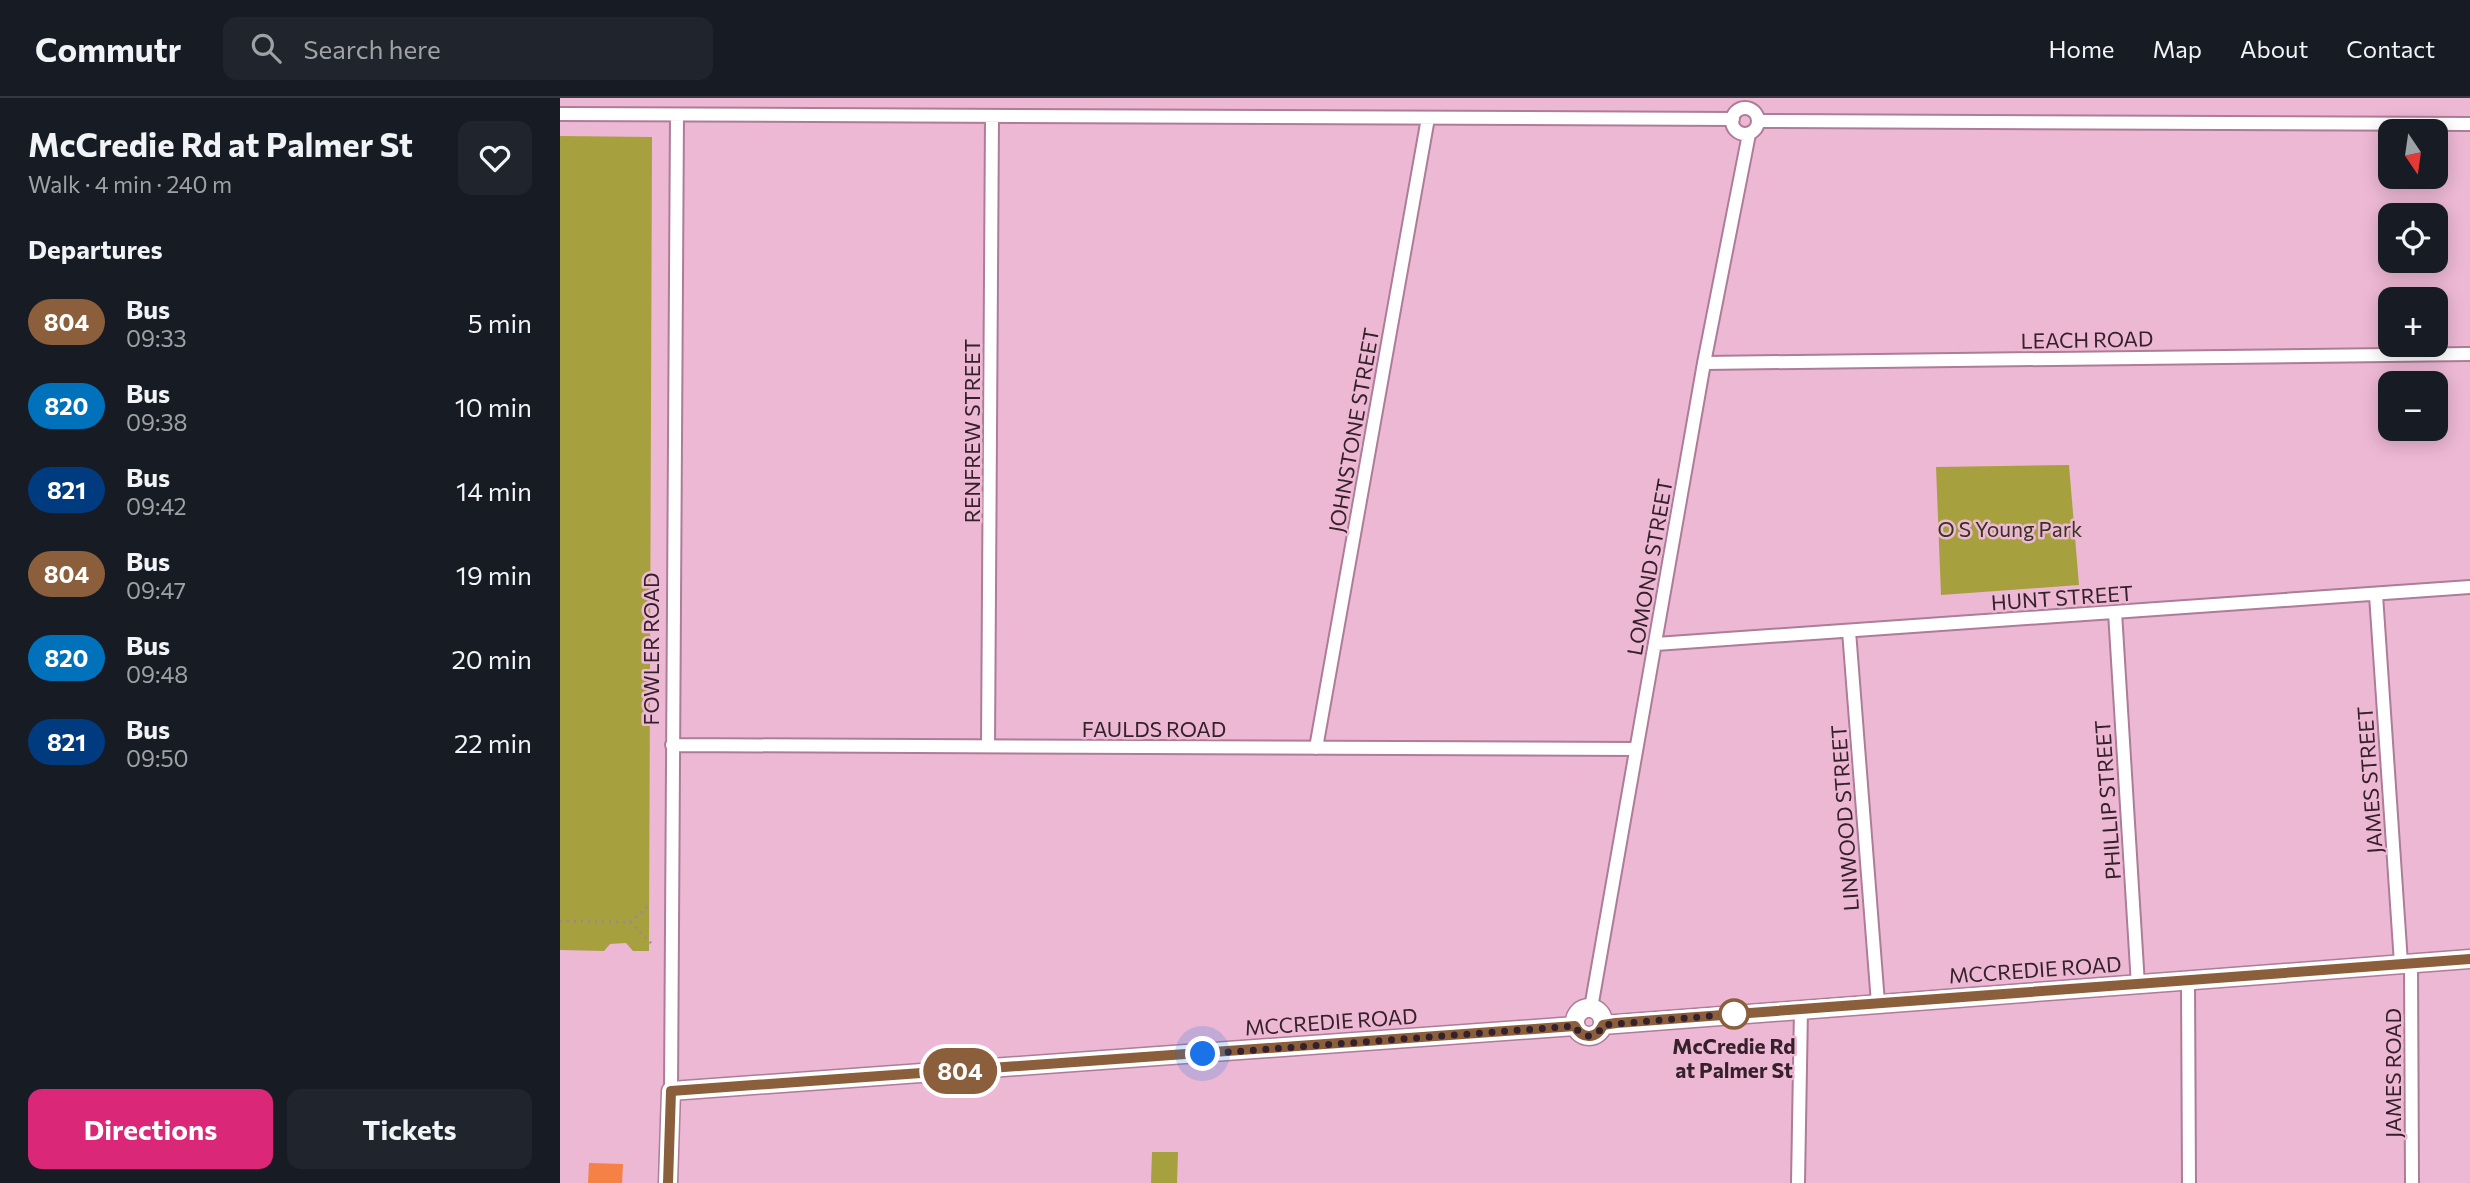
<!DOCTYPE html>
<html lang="en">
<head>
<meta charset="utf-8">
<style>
  :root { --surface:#171b24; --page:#20242c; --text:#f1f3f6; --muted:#9ea1a6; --line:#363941; --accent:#db2777 }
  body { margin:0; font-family:Commissioner,sans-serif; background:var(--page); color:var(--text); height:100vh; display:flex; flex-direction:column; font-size:26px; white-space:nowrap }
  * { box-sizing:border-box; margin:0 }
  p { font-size:23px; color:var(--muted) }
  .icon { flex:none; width:38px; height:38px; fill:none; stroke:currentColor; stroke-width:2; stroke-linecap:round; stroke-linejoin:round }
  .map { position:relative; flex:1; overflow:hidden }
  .sheet { display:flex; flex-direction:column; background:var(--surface); width:560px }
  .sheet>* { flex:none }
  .badge { padding:0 14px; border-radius:23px; font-size:24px; line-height:46px }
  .needle { width:46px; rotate:167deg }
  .tools { position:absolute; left:1818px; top:21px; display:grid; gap:14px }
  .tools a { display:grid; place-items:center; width:70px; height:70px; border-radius:14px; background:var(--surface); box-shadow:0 4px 18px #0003; font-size:35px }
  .you { position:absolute; width:35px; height:35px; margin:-18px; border:5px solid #fff; border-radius:50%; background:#1a73e8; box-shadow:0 0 0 10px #1a73e833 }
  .map>.badge { position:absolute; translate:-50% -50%; box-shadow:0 0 0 4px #fff }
  h2 { padding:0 28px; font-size:26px; line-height:63px }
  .round { display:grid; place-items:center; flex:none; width:74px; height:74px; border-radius:14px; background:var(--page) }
  .overview { display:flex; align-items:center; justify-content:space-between; height:119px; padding:0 28px }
  h1 { font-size:33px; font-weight:700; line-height:52px }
  .action { display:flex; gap:14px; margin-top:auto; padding:14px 28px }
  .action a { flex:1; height:80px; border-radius:14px; background:var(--accent); color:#fff; font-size:28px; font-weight:700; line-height:80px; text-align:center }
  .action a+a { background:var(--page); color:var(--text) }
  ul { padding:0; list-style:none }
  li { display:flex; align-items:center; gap:21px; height:84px; padding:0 28px }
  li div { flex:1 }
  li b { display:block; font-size:26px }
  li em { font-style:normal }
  li .badge { min-width:77px; font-weight:700; text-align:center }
  header { display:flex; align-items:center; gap:42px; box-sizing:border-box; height:98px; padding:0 35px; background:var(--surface); border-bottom:2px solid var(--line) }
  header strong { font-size:33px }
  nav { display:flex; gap:38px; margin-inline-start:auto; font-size:24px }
  .search { width:490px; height:63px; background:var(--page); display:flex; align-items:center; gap:18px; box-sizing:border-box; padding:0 24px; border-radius:14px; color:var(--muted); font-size:26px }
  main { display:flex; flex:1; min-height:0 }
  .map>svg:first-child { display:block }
  .green { fill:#a7a03f }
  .building { fill:#f68146 }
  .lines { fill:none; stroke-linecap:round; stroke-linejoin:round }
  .street-casing { stroke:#ad7c97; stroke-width:16 }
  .secondary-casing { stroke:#ad7c97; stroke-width:21 }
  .path { stroke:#a98196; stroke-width:2.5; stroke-dasharray:2 5; stroke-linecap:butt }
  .street { stroke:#fff; stroke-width:12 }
  .secondary { stroke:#fff; stroke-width:18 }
  .line-casing { stroke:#fff; stroke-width:16 }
  .line { stroke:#8b5e3c; stroke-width:10 }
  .walk { stroke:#34212b; stroke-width:7; stroke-dasharray:0 12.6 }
  .stop-dot { fill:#fff; stroke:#8b5e3c; stroke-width:3.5 }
  .labels { text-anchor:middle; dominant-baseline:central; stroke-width:5; stroke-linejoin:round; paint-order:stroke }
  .street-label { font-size:21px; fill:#34212b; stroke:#edb8d4 }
  .park-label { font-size:21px; fill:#35341c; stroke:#edb8d4 }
  .stop-label { font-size:21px; font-weight:bold; fill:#34212b; stroke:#edb8d4 }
</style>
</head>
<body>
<header>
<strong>Commutr</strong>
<div class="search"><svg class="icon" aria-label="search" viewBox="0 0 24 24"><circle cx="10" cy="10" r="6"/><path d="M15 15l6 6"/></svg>Search here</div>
<nav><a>Home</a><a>Map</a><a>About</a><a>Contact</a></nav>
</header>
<main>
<section class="sheet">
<div class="overview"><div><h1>McCredie Rd at Palmer St</h1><p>Walk · 4 min · 240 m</p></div><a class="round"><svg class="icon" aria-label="heart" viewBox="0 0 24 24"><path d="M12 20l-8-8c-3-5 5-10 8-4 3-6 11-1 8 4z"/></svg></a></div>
<h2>Departures</h2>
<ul>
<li><span class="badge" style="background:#8b5e3c;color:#fff">804</span><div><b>Bus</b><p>09:33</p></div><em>5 min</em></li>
<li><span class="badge" style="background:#0072bc;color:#fff">820</span><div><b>Bus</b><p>09:38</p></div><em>10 min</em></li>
<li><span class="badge" style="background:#003b80;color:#fff">821</span><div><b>Bus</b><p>09:42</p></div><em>14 min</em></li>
<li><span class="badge" style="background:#8b5e3c;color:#fff">804</span><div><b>Bus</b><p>09:47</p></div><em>19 min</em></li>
<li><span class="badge" style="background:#0072bc;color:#fff">820</span><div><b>Bus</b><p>09:48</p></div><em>20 min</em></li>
<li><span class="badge" style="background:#003b80;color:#fff">821</span><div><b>Bus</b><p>09:50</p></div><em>22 min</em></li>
</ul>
<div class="action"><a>Directions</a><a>Tickets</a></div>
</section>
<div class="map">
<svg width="1910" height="1085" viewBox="0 0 1910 1085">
  <rect width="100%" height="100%" fill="#edb8d4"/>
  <!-- green -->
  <path class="green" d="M 0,38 L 92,39 L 89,853 L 73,853 L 66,845 L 50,846 L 44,853 L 0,852 Z
    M 1509,367 L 1519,487 L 1381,497 L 1376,369 Z
    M 592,1054 L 618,1054 L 617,1085 L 591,1085 Z"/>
  <!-- building -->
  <path class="building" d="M 29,1065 L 63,1066 L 62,1085 L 28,1085 Z"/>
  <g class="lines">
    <defs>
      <path id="street" d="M1172 23a13 13 0 1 1 26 0a13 13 0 1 1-26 0Z
        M 0,16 L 1173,21
        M 1198,23 L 1910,26
        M 1144,265 L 1910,256
        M 1816,497 L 1841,865
        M 1555,514 L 1578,887
        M 1289,533 L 1318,905
        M 1096,546 L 1910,489
        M 112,647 L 1075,651
        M 428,648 L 432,19
        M 756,650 L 868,20
        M 1851,865 L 1852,1085
        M 1628,883 L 1629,1085
        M 1031,910 L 1144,265 L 1189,36
        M 111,993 L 117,17
        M 1238,1085 L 1241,911"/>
      <path id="secondary" d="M1015 924a14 14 0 1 1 28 0a14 14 0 1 1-28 0Z
        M 1043,927 L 1910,861
        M 108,1085 L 111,993 L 1015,928"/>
    </defs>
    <!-- street casing -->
    <use href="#street" class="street-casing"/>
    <!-- secondary casing -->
    <use href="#secondary" class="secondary-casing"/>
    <!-- path -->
    <path class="path" d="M 0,823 L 70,824 L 91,845
      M 70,824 L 86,810 L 86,808 L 90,808"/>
    <!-- street -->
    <use href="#street" class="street"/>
    <!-- secondary -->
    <use href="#secondary" class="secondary"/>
  </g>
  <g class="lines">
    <defs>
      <path id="line" d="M 108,1085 L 111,993 L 1015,928 C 1022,942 1037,941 1043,927 L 1056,925 L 1910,861"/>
    </defs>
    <!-- line casing -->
    <use href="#line" class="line-casing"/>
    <!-- line -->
    <use href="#line" class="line"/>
    <!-- walk -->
    <path class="walk" d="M 643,956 L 1015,928 C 1022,942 1037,941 1043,927 L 1174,916"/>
  </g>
  <!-- markers -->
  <circle class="stop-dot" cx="1174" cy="916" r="14"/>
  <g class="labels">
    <!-- street labels -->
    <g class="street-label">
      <text transform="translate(1527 241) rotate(-1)">LEACH ROAD</text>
      <text transform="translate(793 332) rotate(-80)">JOHNSTONE STREET</text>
      <text transform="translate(411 333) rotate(-90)">RENFREW STREET</text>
      <text transform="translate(1089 469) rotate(-80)">LOMOND STREET</text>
      <text transform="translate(1502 499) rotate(-4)">HUNT STREET</text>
      <text transform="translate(90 551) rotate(-90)">FOWLER ROAD</text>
      <text x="594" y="630">FAULDS ROAD</text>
      <text transform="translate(1809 682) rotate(-94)">JAMES STREET</text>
      <text transform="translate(1547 702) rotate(-94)">PHILLIP STREET</text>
      <text transform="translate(1284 720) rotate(-94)">LINWOOD STREET</text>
      <text transform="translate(1475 871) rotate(-4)">MCCREDIE ROAD</text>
      <text transform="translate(771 923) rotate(-4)">MCCREDIE ROAD</text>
      <text transform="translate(1832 975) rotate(-90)">JAMES ROAD</text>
    </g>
    <!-- park labels -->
    <g class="park-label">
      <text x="1450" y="430">O S Young Park</text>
    </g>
    <!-- stop labels -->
    <g class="stop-label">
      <text x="1174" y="947">McCredie Rd<tspan x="1174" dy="24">at Palmer St</tspan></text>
    </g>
  </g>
</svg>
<div class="tools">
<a><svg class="needle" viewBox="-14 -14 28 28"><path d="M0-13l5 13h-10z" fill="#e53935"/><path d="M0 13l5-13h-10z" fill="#9ea1a6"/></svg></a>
<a><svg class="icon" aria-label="locate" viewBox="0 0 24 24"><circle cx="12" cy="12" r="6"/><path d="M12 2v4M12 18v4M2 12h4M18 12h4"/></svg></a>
<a>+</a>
<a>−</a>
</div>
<div class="you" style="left:643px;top:956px"></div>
<b class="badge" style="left:400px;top:973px;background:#8b5e3c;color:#fff">804</b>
</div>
</main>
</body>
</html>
